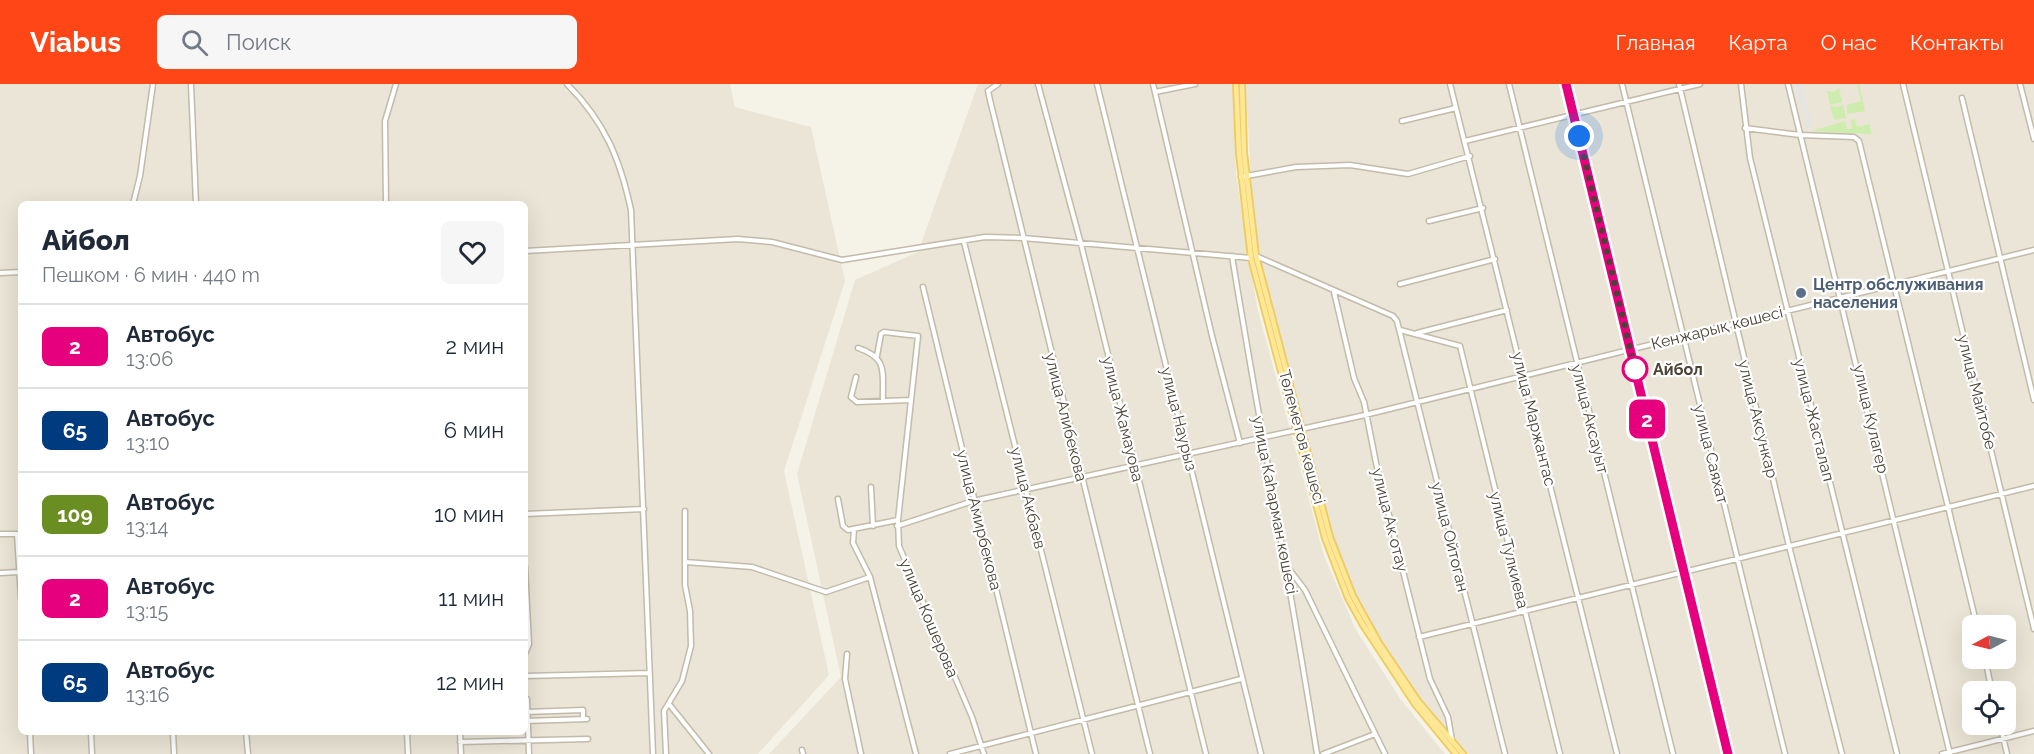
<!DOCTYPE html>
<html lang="ru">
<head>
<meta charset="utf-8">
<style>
  :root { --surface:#fff; --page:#f6f6f7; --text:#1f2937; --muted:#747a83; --line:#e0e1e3; --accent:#ff4616 }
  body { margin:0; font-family:Raleway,sans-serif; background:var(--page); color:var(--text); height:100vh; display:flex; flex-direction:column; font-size:22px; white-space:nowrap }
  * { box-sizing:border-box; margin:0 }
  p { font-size:20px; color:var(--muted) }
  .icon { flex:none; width:33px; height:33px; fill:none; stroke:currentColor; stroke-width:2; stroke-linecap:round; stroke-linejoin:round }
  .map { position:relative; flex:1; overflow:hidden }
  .panel { position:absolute; left:18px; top:117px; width:510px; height:534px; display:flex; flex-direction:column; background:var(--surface); border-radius:9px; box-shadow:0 6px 24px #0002 }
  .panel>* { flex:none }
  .badge { padding:0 12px; border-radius:9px; font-size:21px; line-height:39px }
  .needle { width:39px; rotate:263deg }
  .buttons { position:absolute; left:1962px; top:531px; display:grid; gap:12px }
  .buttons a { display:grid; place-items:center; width:54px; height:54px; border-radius:9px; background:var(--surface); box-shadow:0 6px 24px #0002; font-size:30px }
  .you { position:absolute; width:30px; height:30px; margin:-15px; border:4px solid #fff; border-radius:50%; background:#1a73e8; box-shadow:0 0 0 9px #1a73e833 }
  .map>.badge { position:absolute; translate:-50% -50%; box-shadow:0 0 0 3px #fff }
  .round { display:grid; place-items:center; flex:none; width:63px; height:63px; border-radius:9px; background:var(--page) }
  .headline { display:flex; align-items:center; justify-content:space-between; height:102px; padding:0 24px }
  h1 { font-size:28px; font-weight:800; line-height:45px }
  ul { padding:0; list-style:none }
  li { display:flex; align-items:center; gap:18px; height:84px; padding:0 24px; border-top:2px solid var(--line) }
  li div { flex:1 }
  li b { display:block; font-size:22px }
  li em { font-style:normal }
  li .badge { min-width:66px; font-weight:700; text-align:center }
  header { display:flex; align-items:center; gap:36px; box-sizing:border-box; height:84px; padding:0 30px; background:var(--accent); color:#fff }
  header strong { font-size:28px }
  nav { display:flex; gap:33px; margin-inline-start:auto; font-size:21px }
  .search { width:420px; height:54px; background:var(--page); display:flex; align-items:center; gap:15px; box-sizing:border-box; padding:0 21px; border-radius:9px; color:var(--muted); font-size:22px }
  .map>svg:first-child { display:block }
  .residential { fill:#eae5d6; fill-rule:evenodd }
  .green { fill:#cdedae }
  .parking { fill:#e6e4e0 }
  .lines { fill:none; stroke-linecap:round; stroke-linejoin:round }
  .minor-casing { stroke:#c2bbaa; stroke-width:7 }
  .major-casing { stroke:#eecb5e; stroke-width:8 }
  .minor { stroke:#fff; stroke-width:4 }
  .major { stroke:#ffe798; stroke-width:4.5 }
  .line-casing { stroke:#fff; stroke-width:14 }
  .line { stroke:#e6007e; stroke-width:9 }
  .walk { stroke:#4a4336; stroke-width:6; stroke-dasharray:0 10.8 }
  .service-dot { fill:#5c6f8a; stroke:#fff; stroke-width:2 }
  .stop-dot { fill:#fff; stroke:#e6007e; stroke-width:3 }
  .labels { text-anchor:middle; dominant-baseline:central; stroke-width:4.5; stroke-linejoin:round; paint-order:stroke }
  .service-label { font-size:16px; font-weight:bold; fill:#4e5e75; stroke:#fff; text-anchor:start }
  .street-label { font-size:16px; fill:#4a4336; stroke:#fff }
  .stop-label { font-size:16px; font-weight:bold; fill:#4a4336; stroke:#fff; text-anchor:start }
</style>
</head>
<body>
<header>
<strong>Viabus</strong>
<div class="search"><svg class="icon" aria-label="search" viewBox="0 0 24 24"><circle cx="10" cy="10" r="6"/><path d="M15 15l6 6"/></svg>Поиск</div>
<nav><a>Главная</a><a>Карта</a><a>О нас</a><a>Контакты</a></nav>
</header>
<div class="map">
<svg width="2034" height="670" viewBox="0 0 2034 670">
  <rect width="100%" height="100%" fill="#f5f2e8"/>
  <!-- residential -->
  <path class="residential" d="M 0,0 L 730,0 L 735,23 L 811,43 L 845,197 L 784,387 L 829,591 L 758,670 L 0,670 ZM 21,120 L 525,120 L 525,648 L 21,648 Z
    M 978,0 L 1234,0 L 1236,91 L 1257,223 L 1324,472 L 1356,546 L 1401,616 L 1445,670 L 769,670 L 841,593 L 797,390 L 855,196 L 918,168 Z
    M 1246,0 L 2034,0 L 2034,670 L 1458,670 L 1391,587 L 1334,471 L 1254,162 ZM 1972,542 L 2006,542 L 2006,574 L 1972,574 ZM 1972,608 L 2006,608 L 2006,640 L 1972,640 Z"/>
  <!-- green -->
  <path class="green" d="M 1857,0 L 1859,0 L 1865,27 L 1847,30 L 1847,21 L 1861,17 Z
    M 1839,4 L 1842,18 L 1830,21 L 1827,7 L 1834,8 Z
    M 1843,20 L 1846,34 L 1834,36 L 1830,22 L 1838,23 Z
    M 1855,35 L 1857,43 L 1870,40 L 1871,50 L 1811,47 L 1845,37 L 1847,45 L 1852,45 L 1851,36 Z"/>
  <!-- parking -->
  <path class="parking" d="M 1795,0 L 1803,0 L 1812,42 L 1806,44 Z"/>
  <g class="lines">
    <defs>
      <path id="minor" d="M 191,0 L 196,120
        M 567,0 C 605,38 620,75 631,126 L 653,670
        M 998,0 L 988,7 L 990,16 L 1150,670
        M 1038,0 L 1081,160 L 1206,670
        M 1097,0 L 1261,670
        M 1153,0 L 1212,252 L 1240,359
        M 1450,0 L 1617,670
        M 1509,0 L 1673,670
        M 1566,0 L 1728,670
        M 1622,0 L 1785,670
        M 1679,0 L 1789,462 L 1842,670
        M 1741,0 L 1750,74 L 1897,670
        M 1788,0 L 1950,670
        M 1903,0 L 2034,545
        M 2020,0 L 2034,55
        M 1155,8 L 1195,0
        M 1962,14 L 2034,316
        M 1402,37 L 1456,24
        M 1745,44 L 1800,51 L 1854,53 L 1859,57 L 1977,542
        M 1465,57 L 1700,0
        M 1241,93 L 1296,83 L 1350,81 L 1408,90 L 1470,72
        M 133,120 L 140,92 L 153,0
        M 386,120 L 385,37 L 396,0
        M 1429,137 L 1483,124
        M 964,158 L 1092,670
        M 525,167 L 738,155 L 772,158 L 842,176 L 985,153 L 1023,154 L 1251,174
        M 1232,172 C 1259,338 1291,504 1317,670
        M 1256,172 L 1393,232 L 1397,237 L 1505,670
        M 0,189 L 21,188
        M 1400,200 L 1495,175
        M 923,203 L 1036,670
        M 1334,208 L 1354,294 L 1364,318 L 1376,379 L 1430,595 L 1448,633 L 1452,656
        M 1400,246 L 1460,262 L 1560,670
        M 1417,249 L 1507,226
        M 858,264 C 889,274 882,289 883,317
        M 877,272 L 881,250 L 884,248 L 918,252 L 898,436 L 899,462 L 972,633 L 984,670
        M 856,293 L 851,313 L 857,318 L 911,316
        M 871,403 L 873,442
        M 838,415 L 843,442 L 848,446 L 898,436
        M 525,430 L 644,425
        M 897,442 L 973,417 L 1365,331 L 2034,166
        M 854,445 L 853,459 L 870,493 L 916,670
        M 0,450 L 21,450
        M 17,450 L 21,514
        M 685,478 L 752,483 L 826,508 L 870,493
        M 525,483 L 529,560 L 525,570
        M 1289,485 L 1305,506 L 1385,670
        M 0,489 L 19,488
        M 1419,553 L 2034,402
        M 847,570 L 845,595 L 861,670
        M 1985,574 L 1992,608
        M 525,592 L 650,589
        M 527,615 L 529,670
        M 669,620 L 709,670
        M 525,628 L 583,626 L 583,635
        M 525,637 L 587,635
        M 2000,640 L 2007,670
        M 30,648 L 31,670
        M 91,648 L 92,670
        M 173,648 L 174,670
        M 246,648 L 248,670
        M 407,648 L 408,670
        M 460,648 L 461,670
        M 460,658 L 588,655
        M 802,666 L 803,670
        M 666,670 L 664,627 L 682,597 L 691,562 L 690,527 L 685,501 L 685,427
        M 950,670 L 1241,595
        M 1323,670 L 1375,650
        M 1942,670 L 2034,647"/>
      <path id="major" d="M 1236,0 L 1239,69 L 1251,174 L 1325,454 L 1348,514 L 1363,541 L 1415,620 L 1456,670
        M 1242,0 L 1244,69 L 1256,172 L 1330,453 L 1353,512 L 1379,559 L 1418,617 L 1463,670"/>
    </defs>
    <!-- minor casing -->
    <use href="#minor" class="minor-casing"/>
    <!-- major casing -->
    <use href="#major" class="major-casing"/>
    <!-- minor -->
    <use href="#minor" class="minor"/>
    <!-- major -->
    <use href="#major" class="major"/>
  </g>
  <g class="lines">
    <defs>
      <path id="line" d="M 1566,0 L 1728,670"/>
    </defs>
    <!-- line casing -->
    <use href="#line" class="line-casing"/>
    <!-- line -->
    <use href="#line" class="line"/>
    <!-- walk -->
    <path class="walk" d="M 1579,52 L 1635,285"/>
  </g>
  <!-- markers -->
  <circle class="service-dot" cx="1801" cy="209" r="6"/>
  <circle class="stop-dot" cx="1635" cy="285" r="12"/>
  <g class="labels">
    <!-- service labels -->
    <g class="service-label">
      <text x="1813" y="200">Центр обслуживания<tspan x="1813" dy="18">населения</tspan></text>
    </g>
    <!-- street labels -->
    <g class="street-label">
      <text transform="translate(1717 244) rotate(-14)">Кенжарық көшесі</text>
      <text transform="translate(1977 308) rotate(76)">улица Майтобе</text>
      <text transform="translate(1066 333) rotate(76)">улица Алибекова</text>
      <text transform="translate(1123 335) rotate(76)">улица Жамауова</text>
      <text transform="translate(1179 335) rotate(76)">улица Наурыз</text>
      <text transform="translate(1534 335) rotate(76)">улица Маржантас</text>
      <text transform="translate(1590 335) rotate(76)">улица Аксауыт</text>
      <text transform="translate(1758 335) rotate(76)">улица Аксункар</text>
      <text transform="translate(1871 335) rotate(77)">улица Кулагер</text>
      <text transform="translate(1814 336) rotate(76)">улица Жасталап</text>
      <text transform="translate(1302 353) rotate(75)">Төлеметов көшесі</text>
      <text transform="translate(1711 370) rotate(76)">улица Саяхат</text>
      <text transform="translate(1028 414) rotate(76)">улица Акбаев</text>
      <text transform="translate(1275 421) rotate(79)">улица Каһарман көшесі</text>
      <text transform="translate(979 436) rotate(76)">улица Амирбекова</text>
      <text transform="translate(1390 436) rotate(76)">улица Ак отау</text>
      <text transform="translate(1450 453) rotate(76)">улица Ойтоган</text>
      <text transform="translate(1509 466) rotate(76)">улица Тулкиева</text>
      <text transform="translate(929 534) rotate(67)">улица Кошерова</text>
    </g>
    <!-- stop labels -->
    <g class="stop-label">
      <text x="1653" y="285">Айбол</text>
    </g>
  </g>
</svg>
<div class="buttons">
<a><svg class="needle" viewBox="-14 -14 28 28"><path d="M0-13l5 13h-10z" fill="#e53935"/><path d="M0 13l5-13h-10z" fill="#747a83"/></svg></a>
<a><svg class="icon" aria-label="locate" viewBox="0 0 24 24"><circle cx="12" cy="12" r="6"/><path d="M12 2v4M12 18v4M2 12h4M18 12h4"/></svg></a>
</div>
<div class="you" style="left:1579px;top:52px"></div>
<b class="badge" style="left:1647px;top:335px;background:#e6007e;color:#fff">2</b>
<section class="panel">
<div class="headline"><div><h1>Айбол</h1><p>Пешком · 6 мин · 440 m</p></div><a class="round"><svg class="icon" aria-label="heart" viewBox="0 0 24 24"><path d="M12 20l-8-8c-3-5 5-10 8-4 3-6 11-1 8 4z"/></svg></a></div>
<ul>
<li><span class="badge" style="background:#e6007e;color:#fff">2</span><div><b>Автобус</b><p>13:06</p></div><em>2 мин</em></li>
<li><span class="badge" style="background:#003b80;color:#fff">65</span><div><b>Автобус</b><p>13:10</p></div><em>6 мин</em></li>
<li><span class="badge" style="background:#6b8e23;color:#fff">109</span><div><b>Автобус</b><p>13:14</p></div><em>10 мин</em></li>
<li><span class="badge" style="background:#e6007e;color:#fff">2</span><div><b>Автобус</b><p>13:15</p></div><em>11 мин</em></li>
<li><span class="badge" style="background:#003b80;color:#fff">65</span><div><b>Автобус</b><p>13:16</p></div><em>12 мин</em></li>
</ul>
</section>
</div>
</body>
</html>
